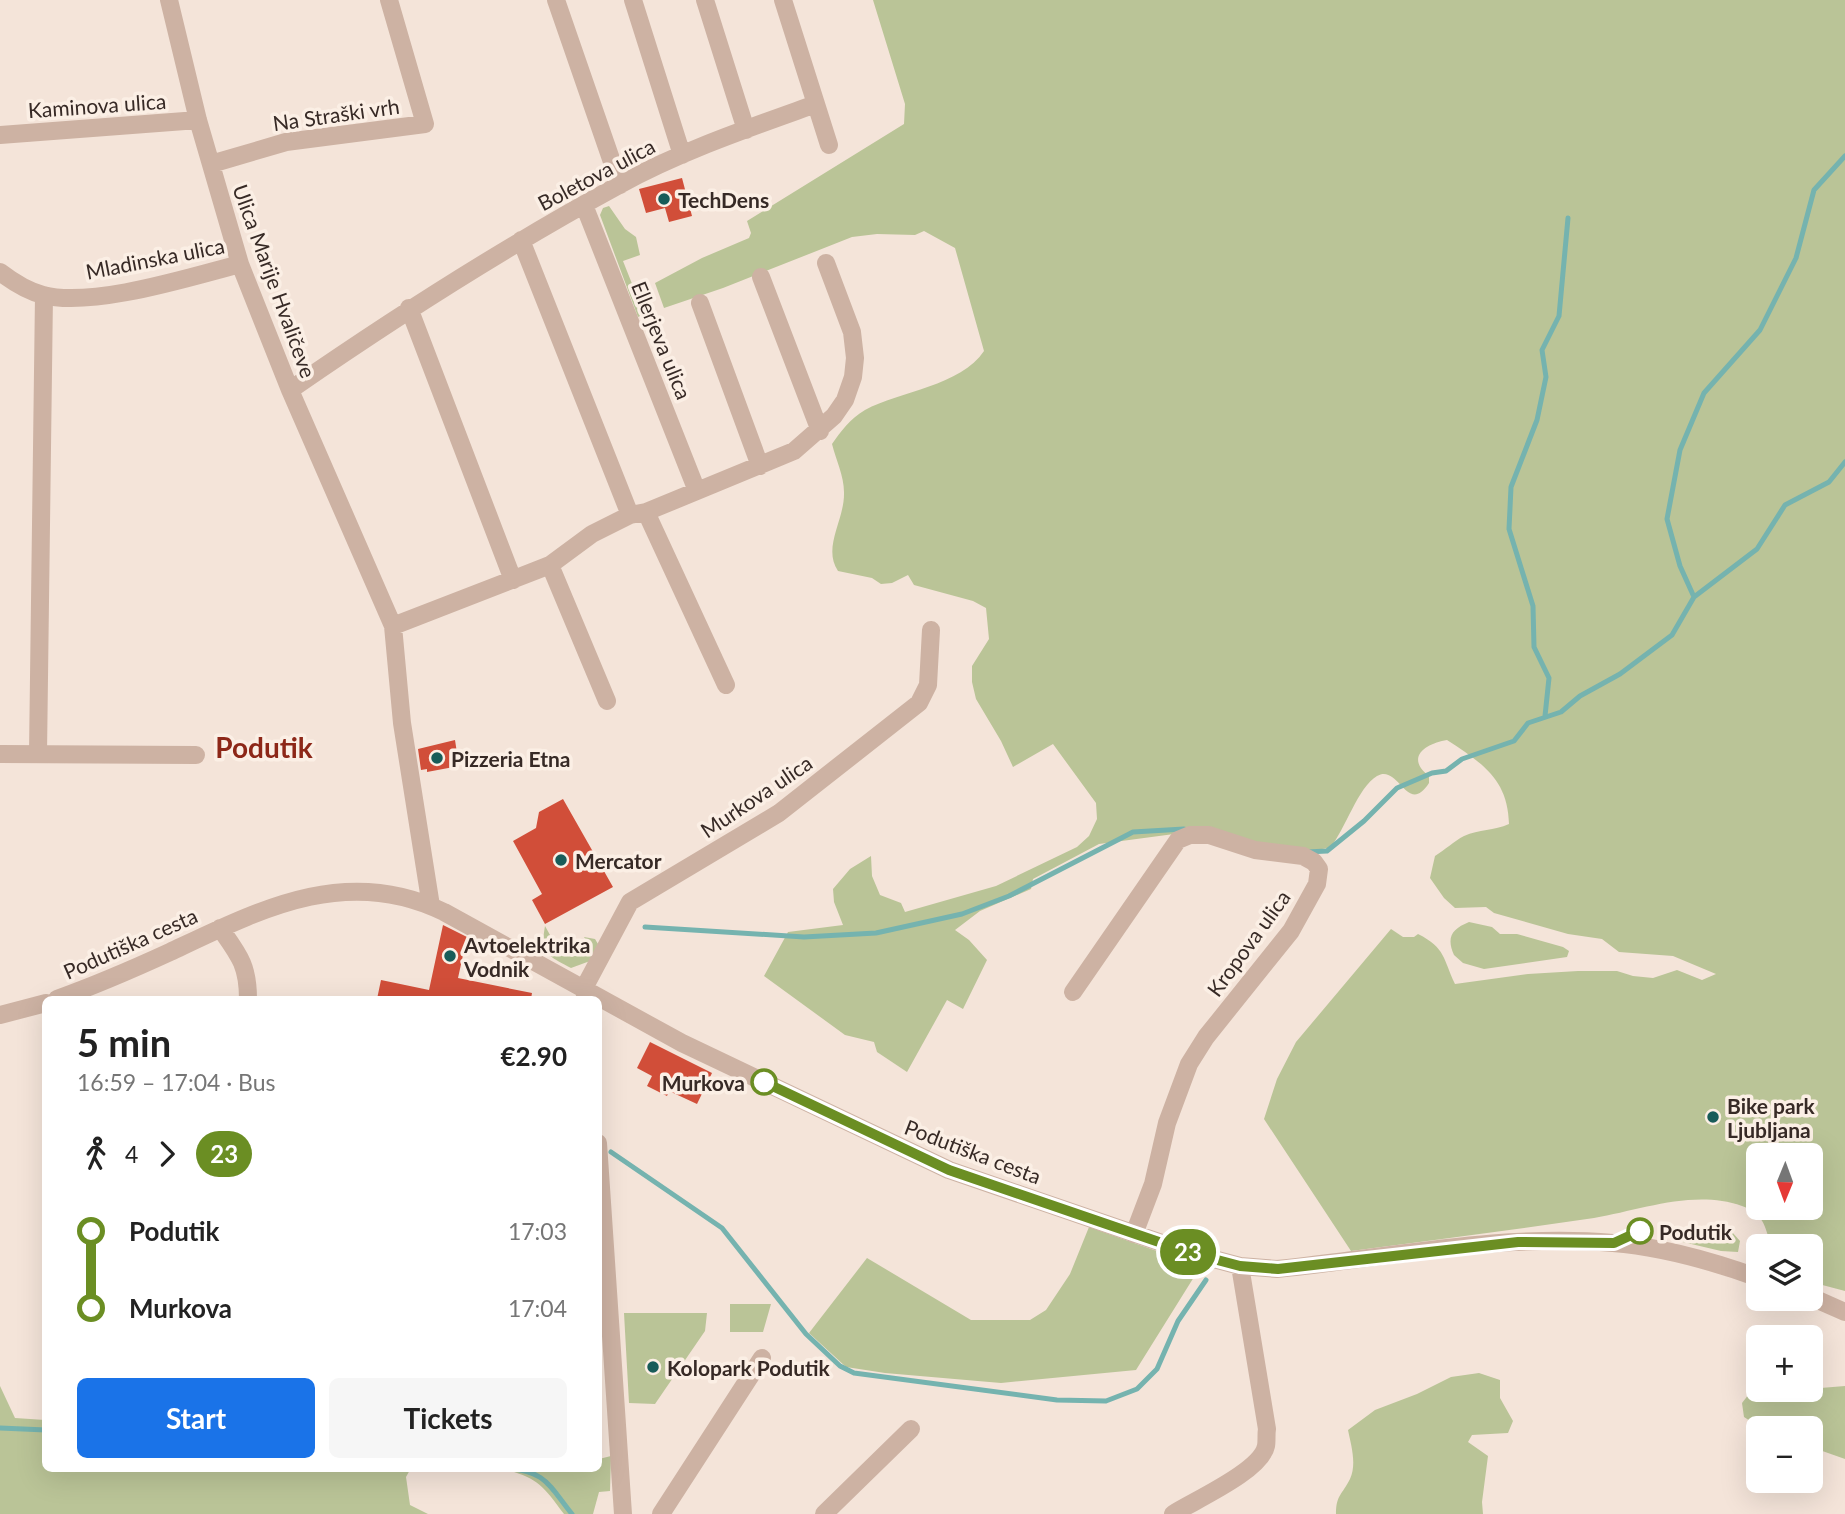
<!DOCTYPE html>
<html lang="en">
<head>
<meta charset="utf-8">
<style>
  :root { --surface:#fff; --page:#f6f6f6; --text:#222; --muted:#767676; --accent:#1a73e8 }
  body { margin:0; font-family:Lato,sans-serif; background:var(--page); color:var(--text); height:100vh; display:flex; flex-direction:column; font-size:26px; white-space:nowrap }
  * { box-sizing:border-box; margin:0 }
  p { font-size:23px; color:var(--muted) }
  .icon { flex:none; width:38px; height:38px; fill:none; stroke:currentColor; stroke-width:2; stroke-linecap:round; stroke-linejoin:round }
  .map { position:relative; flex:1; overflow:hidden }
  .details { position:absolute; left:42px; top:996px; width:560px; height:476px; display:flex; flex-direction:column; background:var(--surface); border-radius:10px; box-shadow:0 7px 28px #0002 }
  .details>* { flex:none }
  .badge { padding:0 14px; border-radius:23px; font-size:24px; line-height:46px }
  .needle { width:46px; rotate:181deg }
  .tools { position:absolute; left:1746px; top:1143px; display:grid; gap:14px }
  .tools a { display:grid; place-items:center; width:77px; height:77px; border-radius:10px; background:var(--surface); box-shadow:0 7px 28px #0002; font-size:35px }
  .map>.badge { position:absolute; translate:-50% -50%; box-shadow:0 0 0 4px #fff }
  .legs { display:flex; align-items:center; gap:10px; height:77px; padding:0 35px; font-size:23px }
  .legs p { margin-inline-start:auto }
  .summary { display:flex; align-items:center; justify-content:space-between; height:119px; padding:0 35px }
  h1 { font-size:38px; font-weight:700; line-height:52px }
  .action { display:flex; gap:14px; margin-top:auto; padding:14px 35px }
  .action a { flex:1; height:80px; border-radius:10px; background:var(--accent); color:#fff; font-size:28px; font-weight:700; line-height:80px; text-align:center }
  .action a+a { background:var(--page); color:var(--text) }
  ul { padding:0 35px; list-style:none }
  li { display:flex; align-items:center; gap:24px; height:77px; font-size:26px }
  li i { display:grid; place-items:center; width:10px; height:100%; margin:0 9px; background:currentColor }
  li i::after { content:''; width:18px; height:18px; margin:-9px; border:5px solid; border-radius:50%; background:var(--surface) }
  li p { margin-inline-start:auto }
  li:first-child i { background:linear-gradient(#0000 50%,currentColor 0) }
  li:last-child i { background:linear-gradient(currentColor 50%,#0000 0) }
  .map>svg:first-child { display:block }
  .green { fill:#bac497; fill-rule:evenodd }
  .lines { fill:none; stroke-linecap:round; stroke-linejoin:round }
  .stream { stroke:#75b3af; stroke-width:5 }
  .building { fill:#d14e39 }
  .minor { stroke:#cdb2a3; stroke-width:18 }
  .line-1-casing { stroke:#fff; stroke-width:16 }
  .line-1 { stroke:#6b8e23; stroke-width:10 }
  .poi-dot { fill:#185c59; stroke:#fbefe5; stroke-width:2.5 }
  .stop-1-dot { fill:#fff; stroke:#6b8e23; stroke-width:3.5 }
  .labels { text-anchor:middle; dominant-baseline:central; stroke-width:7; stroke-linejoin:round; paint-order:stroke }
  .street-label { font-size:21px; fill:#372a26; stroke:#fbefe5 }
  .poi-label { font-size:21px; font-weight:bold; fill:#372a26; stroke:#fbefe5; text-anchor:start }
  .stop-label { font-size:21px; font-weight:bold; fill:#372a26; stroke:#fbefe5; text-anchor:end }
  .district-label { font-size:28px; font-weight:bold; fill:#8d2718; stroke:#fbefe5 }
</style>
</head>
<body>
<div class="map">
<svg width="1845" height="1514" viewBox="0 0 1845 1514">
  <rect width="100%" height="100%" fill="#f4e4d9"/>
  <!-- green -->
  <path class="green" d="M 873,0 L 1845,0 L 1845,1291 L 1811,1282 L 1811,1246 L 1771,1246 C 1765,1226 1764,1214 1742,1206 C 1694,1189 1641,1210 1594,1218 C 1513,1230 1432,1240 1351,1251 L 1264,1119 L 1277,1079 L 1296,1042 L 1391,929 L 1403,937 L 1414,937 L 1418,934 C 1446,948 1443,959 1455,984 L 1528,974 L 1578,971 L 1617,971 L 1633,976 L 1653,978 L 1677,970 L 1702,980 L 1716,974 L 1673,956 L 1619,952 L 1602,939 L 1568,934 L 1494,913 L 1486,907 L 1455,908 L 1444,898 L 1430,878 L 1435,856 C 1445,850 1454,841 1464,836 C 1479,829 1494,831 1509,824 C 1508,779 1482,763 1447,740 C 1427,743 1404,757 1429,776 L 1429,783 C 1407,817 1399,763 1377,776 C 1358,787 1345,830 1330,848 L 1306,851 L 1174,834 L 1099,844 L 1033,879 L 1031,889 L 980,911 L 955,930 L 969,940 L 987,960 L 963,1009 L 947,1000 L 907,1072 L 877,1052 L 874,1042 L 845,1035 L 764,976 L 788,932 L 843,925 L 834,902 L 833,889 L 850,869 L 871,856 L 872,876 L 880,895 L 901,903 L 905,912 L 996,886 L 1077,847 L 1089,836 L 1097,819 L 1096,803 L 1053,744 L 1013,767 L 1001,741 L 976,699 L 972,682 L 972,666 L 989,639 L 986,608 L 973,601 L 914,585 L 908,575 L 892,583 L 881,584 L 872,578 L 838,571 C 822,547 845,520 844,492 C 844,476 836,460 832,444 C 841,431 850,419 865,410 C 900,391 961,386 984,351 L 955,248 L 924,231 L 915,235 L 877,234 L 852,237 L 723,288 L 664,308 L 655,283 L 702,258 L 749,238 L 751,233 L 747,221 L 904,124 L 905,104 ZM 1759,1155 L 1811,1155 L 1811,1208 L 1759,1208 Z
    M 609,206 L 625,229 L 636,237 L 640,255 L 623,261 L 644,314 L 638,317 L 600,215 L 603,208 Z
    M 1469,922 L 1492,927 L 1500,934 L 1517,934 L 1563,947 L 1569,951 L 1567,957 L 1484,969 L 1463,963 L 1454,955 C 1446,937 1452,929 1469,922 Z
    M 545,926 L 559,951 L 572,957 L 590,947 L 584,937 L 595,939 L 598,944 L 590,961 L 571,968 C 548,956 540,953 545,926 Z
    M 1089,1227 L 1185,1261 L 1183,1273 L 1194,1277 L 1136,1370 L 1001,1383 L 885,1373 L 846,1367 L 809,1333 L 867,1258 L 971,1320 L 1030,1320 L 1046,1310 L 1070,1274 Z
    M 1703,1229 L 1732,1232 L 1740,1241 L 1738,1252 L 1721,1251 L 1670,1239 L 1677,1233 Z
    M 730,1304 L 771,1304 L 763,1332 L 730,1332 Z
    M 624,1313 L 707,1313 L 705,1331 L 655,1404 L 629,1403 Z
    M 1479,1373 L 1500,1380 L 1500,1398 L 1513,1421 L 1508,1433 L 1472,1435 L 1468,1442 L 1488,1456 L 1482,1502 L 1483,1514 L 1336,1514 C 1336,1495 1342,1495 1350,1479 C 1357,1464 1351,1445 1348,1430 L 1375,1410 L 1417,1394 L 1451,1377 Z
    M 0,1386 L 15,1418 L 45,1420 L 46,1468 L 411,1468 L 406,1477 L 410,1505 L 428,1514 L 0,1514 Z
    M 1845,1386 L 1845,1459 L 1811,1447 L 1811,1428 L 1761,1428 L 1744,1417 L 1742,1403 L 1749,1394 Z
    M 611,1456 L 610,1491 L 599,1492 L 593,1514 L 564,1514 C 541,1483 538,1478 500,1468 L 598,1468 L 599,1459 Z"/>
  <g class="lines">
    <!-- stream -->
    <path class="stream" d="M 1694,597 L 1680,566 L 1667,519 L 1680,450 L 1704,393 L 1760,330 L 1796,258 L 1814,190 L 1845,156
      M 1545,716 L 1549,678 L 1534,647 L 1533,606 L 1509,529 L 1511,487 L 1537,420 L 1546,377 L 1542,350 L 1559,316 L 1568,218
      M 1307,852 L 1327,851 L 1364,821 L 1397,788 L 1432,773 L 1446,771 L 1462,759 L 1514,741 L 1528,723 L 1561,712 L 1580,696 L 1620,674 L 1672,635 L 1694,597 L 1757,549 L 1785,505 L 1829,482 L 1845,462
      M 645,927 L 804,937 L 876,933 L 962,914 L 1009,896 L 1133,832 L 1184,829
      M 611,1152 L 722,1228 L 806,1334 L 840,1366 L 854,1373 L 1057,1400 L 1106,1401 L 1137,1389 L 1157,1369 L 1178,1321 L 1206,1280
      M 0,1428 L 46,1430
      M 505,1468 C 546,1471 548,1484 572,1514"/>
  </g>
  <!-- building -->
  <path class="building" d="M 682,178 L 692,216 L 669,222 L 665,208 L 646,213 L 639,189 Z
    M 455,740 L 459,766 L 427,772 L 427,769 L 421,770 L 418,749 Z
    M 563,799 L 613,887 L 545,924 L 532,900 L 542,894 L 513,841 L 536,828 L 539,812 Z
    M 443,925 L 467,937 L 458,978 L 532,993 L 531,999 L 377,999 L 381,980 L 429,990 Z
    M 650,1042 L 712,1073 L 697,1104 L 669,1091 L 667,1096 L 647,1086 L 652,1076 L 637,1068 Z"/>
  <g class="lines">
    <!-- minor -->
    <path class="minor" d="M 169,0 L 198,120 L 240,264 L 290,390 L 393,626 L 402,723 L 431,906
      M 556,0 L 620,185
      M 633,0 L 682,155
      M 705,0 L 746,130
      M 783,0 L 829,145
      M 0,135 L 198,120
      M 211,164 L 286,142 L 425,124 L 389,0
      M 584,205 L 697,491
      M 521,240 L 630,515
      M 0,272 C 13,282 27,291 43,295 C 92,308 190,277 240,264
      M 761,277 L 820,431
      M 700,303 L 760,466
      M 409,308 L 513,580
      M 290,390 C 397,316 505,247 619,185 C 681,151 749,128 816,104
      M 646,512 L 726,685
      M 550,565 L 607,701
      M 393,626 L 550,565 L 592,534 L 630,515 L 646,512 L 794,451 L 834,416 L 845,400 L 853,377 L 855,358 L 852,332 L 826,263
      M 0,754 L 196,755
      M 38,754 L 44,295
      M 220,928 C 239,955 248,965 248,999
      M 583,990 L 630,902 L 779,813 L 919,703 L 928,685 L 931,630
      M 1073,992 L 1178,840 L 1190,835 L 1209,835 L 1255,850 L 1303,856 L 1314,862 L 1319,869 L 1317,884 L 1291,931 L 1206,1037 L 1189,1064 L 1167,1123 L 1153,1184 L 1134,1234
      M 57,999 C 96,985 133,969 170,952 C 259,910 346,864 444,912 L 682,1043 L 949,1170 L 1191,1253 L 1240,1266 L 1277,1269 C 1388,1258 1502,1233 1613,1243 C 1663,1247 1712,1261 1759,1278
      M 0,1015 L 46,1003
      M 598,1143 L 623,1514
      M 1811,1297 L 1845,1312
      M 661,1514 L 762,1358
      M 824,1514 L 911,1429
      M 1173,1514 C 1195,1500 1261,1471 1266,1446 C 1267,1441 1266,1434 1267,1429 L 1240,1266"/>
  </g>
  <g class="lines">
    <defs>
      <path id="line-1" d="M 764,1082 L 949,1170 L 1191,1253 L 1240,1266 L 1278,1269 L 1518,1242 L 1614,1243 L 1640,1231"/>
    </defs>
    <!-- line-1 casing -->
    <use href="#line-1" class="line-1-casing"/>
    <!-- line-1 -->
    <use href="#line-1" class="line-1"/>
  </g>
  <!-- markers -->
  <g class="poi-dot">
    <circle cx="664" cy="199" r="7"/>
    <circle cx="437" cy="758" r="7"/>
    <circle cx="561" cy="860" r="7"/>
    <circle cx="450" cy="956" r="7"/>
    <circle cx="1713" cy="1117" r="7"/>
    <circle cx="653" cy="1367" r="7"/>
  </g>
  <g class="stop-1-dot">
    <circle cx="764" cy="1082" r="12"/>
    <circle cx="1640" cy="1231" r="12"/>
  </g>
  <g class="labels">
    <!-- street labels -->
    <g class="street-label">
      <text transform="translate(97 105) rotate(-4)">Kaminova ulica</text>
      <text transform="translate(336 114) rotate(-8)">Na Straški vrh</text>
      <text transform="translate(596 174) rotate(-28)">Boletova ulica</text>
      <text transform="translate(155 258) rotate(-11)">Mladinska ulica</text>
      <text transform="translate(275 281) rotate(70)">Ulica Marije Hvaličeve</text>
      <text transform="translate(662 340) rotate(68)">Ellerjeva ulica</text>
      <text transform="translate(756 796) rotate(-34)">Murkova ulica</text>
      <text transform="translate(130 943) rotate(-24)">Podutiška cesta</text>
      <text transform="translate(1248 943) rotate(-54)">Kropova ulica</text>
      <text transform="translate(973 1151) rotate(21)">Podutiška cesta</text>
    </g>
    <!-- poi labels -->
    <g class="poi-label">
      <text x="678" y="199">TechDens</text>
      <text x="451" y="758">Pizzeria Etna</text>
      <text x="575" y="860">Mercator</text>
      <text x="464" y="944">Avtoelektrika<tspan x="464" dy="24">Vodnik</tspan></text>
      <text x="1727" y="1105">Bike park<tspan x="1727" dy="24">Ljubljana</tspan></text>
      <text x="667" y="1367">Kolopark Podutik</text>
    </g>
    <!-- stop labels -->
    <g class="stop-label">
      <text x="745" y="1082">Murkova</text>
      <text x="1659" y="1231" text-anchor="start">Podutik</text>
    </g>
    <!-- district labels -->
    <g class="district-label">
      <text x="264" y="747">Podutik</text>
    </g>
  </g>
</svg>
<div class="tools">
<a><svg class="needle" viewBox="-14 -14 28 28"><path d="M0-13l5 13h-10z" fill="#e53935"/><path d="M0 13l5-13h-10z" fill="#767676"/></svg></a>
<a><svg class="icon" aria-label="layers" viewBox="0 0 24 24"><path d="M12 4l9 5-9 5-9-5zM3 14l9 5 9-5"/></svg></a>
<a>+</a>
<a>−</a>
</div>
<b class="badge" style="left:1188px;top:1252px;background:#6b8e23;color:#fff">23</b>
<section class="details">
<div class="summary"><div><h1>5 min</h1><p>16:59 – 17:04 · Bus</p></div><b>€2.90</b></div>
<div class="legs"><svg class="icon" aria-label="walk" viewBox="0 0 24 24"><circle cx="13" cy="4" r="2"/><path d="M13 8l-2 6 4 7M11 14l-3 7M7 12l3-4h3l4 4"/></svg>4<svg class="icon" aria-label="forward" viewBox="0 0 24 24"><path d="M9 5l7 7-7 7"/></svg><b class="badge" style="background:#6b8e23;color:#fff">23</b></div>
<ul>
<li><i style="color:#6b8e23"></i><b>Podutik</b><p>17:03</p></li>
<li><i style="color:#6b8e23"></i><b>Murkova</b><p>17:04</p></li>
</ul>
<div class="action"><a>Start</a><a>Tickets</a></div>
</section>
</div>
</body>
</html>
